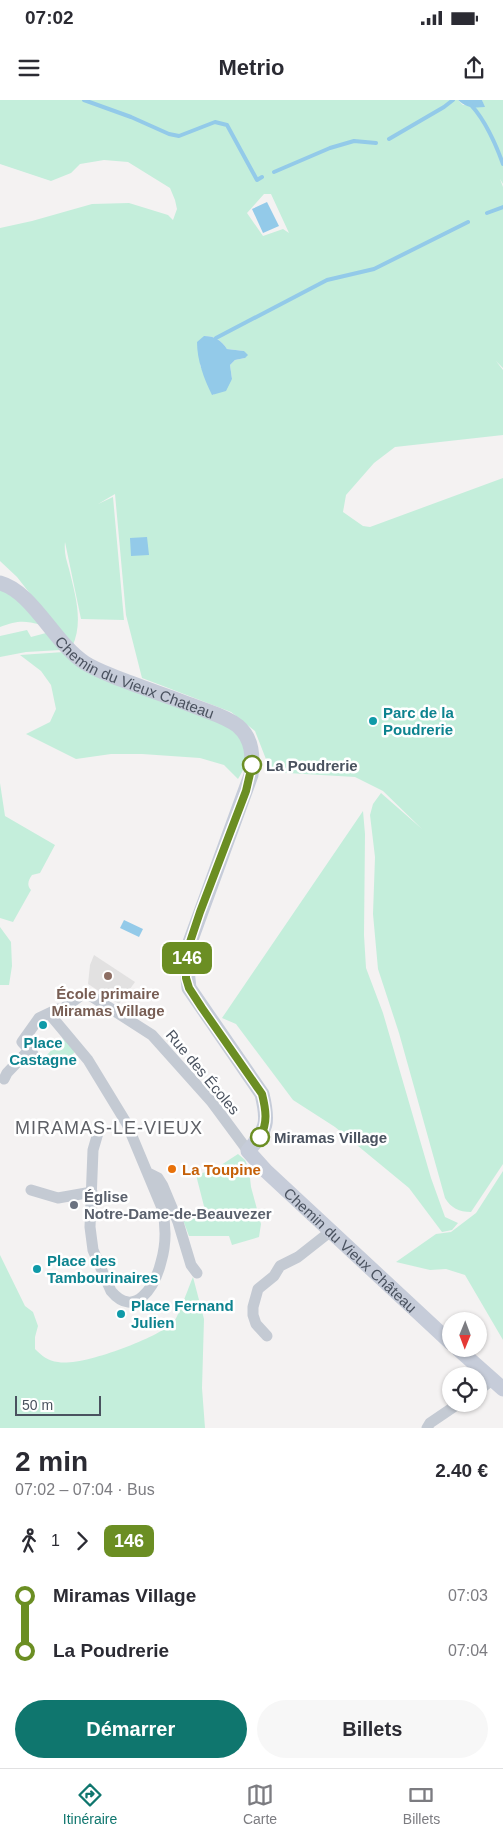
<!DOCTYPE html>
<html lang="fr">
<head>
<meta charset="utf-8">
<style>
  :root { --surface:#fff; --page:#f7f7f7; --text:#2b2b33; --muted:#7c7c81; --line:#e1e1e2; --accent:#0f766e }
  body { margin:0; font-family:Arial,sans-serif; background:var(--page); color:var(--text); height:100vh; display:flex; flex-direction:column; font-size:19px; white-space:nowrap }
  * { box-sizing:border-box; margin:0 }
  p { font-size:16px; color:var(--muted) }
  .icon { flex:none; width:28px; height:28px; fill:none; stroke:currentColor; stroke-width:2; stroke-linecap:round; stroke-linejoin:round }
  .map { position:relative; height:1328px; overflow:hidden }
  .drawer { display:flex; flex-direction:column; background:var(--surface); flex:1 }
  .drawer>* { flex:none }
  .badge { padding:0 10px; border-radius:8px; font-size:18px; line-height:32px }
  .needle { width:32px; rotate:181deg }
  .buttons { position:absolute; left:442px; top:1212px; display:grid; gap:10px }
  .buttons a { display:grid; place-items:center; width:45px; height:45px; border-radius:50%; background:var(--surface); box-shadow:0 1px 4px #0004; font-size:25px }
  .scale { position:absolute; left:15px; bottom:12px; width:86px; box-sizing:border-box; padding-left:5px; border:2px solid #4a525f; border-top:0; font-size:14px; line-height:18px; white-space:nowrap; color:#4a525f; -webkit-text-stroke:4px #fff; paint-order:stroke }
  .map>.badge { position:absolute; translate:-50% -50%; box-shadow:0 0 0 2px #fff }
  .legs { display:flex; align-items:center; gap:8px; height:55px; padding:0 15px; font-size:16px }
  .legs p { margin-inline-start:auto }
  .overview { display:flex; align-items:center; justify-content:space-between; height:85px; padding:0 15px }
  h1 { font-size:28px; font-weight:800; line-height:38px }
  .cta { display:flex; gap:10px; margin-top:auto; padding:10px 15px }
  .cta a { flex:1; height:58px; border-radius:30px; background:var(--accent); color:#fff; font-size:20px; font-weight:800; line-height:58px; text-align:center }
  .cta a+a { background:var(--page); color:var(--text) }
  ul { padding:0 15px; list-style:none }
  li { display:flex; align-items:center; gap:18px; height:55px; font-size:19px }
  li i { display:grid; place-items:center; width:8px; height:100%; margin:0 6px; background:currentColor }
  li i::after { content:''; width:12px; height:12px; margin:-6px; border:4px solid; border-radius:50%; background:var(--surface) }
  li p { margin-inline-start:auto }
  li:first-child i { background:linear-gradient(#0000 50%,currentColor 0) }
  li:last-child i { background:linear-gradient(currentColor 50%,#0000 0) }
  .status { display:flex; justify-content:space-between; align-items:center; height:35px; padding:0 25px; background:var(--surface); direction:ltr }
  .status svg { height:14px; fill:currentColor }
  header { display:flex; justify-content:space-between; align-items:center; height:65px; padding:0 15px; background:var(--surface); font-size:22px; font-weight:800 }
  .tab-bar { display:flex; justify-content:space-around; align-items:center; height:70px; border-top:1px solid var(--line); background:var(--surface); font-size:14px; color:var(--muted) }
  .tab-bar a { display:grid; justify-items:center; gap:2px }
  .tab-bar .current { color:var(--accent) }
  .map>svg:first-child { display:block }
  .education { fill:#e2e1e1 }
  .green { fill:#c4eedb; fill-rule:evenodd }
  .water { fill:#93cae9 }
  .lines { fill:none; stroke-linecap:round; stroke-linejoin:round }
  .stream { stroke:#93cae9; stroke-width:4 }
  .street { stroke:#c4cad3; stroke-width:11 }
  .secondary { stroke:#c6ccd9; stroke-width:15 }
  .line-1-casing { stroke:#fff; stroke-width:11 }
  .line-1 { stroke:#6b8e23; stroke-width:8 }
  .culture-dot { fill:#0f9aa8; stroke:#fff; stroke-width:2 }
  .stop-1-dot { fill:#fff; stroke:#6b8e23; stroke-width:2.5 }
  .education-dot { fill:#8d6e63; stroke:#fff; stroke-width:2 }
  .food-dot { fill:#e8710a; stroke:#fff; stroke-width:2 }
  .worship-dot { fill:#6b7280; stroke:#fff; stroke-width:2 }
  .labels { text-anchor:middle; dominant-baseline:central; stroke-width:5; stroke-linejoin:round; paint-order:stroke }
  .street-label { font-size:15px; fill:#4a525f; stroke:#fff }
  .culture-label { font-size:15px; font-weight:bold; fill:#0d838f; stroke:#fff; text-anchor:start }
  .stop-label { font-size:15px; font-weight:bold; fill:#4a525f; stroke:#fff; text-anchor:start }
  .education-label { font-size:15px; font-weight:bold; fill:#785e54; stroke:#fff }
  .food-label { font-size:15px; font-weight:bold; fill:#c56008; stroke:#fff; text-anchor:start }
  .worship-label { font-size:15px; font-weight:bold; fill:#5b616d; stroke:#fff; text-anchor:start }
  .quarter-label { font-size:18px; letter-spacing:1px; fill:#5f6167; stroke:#fff }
</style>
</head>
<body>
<div class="status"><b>07:02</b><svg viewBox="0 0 49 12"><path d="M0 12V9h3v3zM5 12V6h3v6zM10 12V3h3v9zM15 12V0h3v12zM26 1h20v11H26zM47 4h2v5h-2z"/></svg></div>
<header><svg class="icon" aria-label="menu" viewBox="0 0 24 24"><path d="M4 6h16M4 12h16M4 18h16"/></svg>Metrio<svg class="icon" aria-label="share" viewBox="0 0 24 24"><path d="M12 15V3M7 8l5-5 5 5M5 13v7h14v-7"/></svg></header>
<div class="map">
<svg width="503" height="1328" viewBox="0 0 503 1328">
  <rect width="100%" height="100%" fill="#f4f2f2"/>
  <!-- education -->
  <path class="education" d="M 94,855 L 135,882 L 119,904 L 88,884 L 90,865 Z"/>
  <!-- green -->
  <path class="green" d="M 0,0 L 458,0 L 463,5 L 484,6 L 482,0 L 503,0 L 503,84 L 500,79 L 503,87 L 503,268 L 496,261 L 503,270 L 503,335 L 395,347 L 374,363 L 346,395 L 343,412 L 363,426 L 370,427 L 503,378 L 503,1064 L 471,1112 C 459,1112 451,1108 445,1098 L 399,933 L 378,869 L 373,814 L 375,757 L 370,715 L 373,704 L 381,693 L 422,729 L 383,691 L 355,677 L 271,672 L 255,631 L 231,612 L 142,578 L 126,515 L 115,394 L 98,404 L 113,397 L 124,520 L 81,519 L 65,442 C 64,452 66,459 69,469 C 75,494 84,522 72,547 L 17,477 L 0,461 L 0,128 L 32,121 L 92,104 L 129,103 L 168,115 L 173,120 L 177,109 L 175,100 L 170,88 L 128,62 L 104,60 L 80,64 L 71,73 L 51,81 L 0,64 ZM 264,94 L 271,94 L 289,133 L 283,129 L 263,136 L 247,113 ZM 204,236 C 215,236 221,240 227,249 L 244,251 L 245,258 L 235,260 L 230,265 L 232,279 L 213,295 L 200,265 Z
    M 0,488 L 12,492 L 41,525 C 23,520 17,521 0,527 Z
    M 27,530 L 31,537 L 46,533 L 61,550 L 26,552 L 0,557 L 0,536 Z
    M 64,552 L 229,625 C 246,644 253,656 238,679 L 224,665 L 200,658 L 142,654 L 111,654 L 76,659 L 26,634 L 50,622 L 56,609 L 51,585 L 41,571 L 20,555 Z
    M 0,683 L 5,716 L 55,745 L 40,773 L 32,775 C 29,779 26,785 31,790 L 13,822 L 0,818 Z
    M 363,711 L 365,734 L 364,835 L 366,868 L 383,913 L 431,1078 L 445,1117 L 458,1123 L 452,1130 L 442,1132 L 409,1088 L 335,1027 L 293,1000 L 236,924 L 222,918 Z
    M 0,827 L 11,842 L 12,866 L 9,885 L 0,885 Z
    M 65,936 L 76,951 L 61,966 L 45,957 Z
    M 238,1054 L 245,1060 L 249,1069 L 251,1087 L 261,1124 L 259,1137 L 232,1145 L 229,1136 L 189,1136 L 183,1120 L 206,1114 L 196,1075 L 215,1069 Z
    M 503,1071 L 503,1240 L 465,1175 L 446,1169 L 430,1170 L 396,1162 L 436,1134 L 451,1132 L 476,1113 Z
    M 0,1155 L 25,1206 L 33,1212 L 38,1226 L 35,1237 L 35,1249 C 42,1256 48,1261 58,1262 C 81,1267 155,1239 173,1223 C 178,1218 189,1186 193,1177 L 204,1219 L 202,1288 L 205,1328 L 0,1328 Z"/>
  <!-- water -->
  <path class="water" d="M 458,0 L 482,0 L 485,7 C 473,8 467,8 458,0 Z
    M 267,102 L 279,126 L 263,133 L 252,109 Z
    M 204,236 C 215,236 221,240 227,249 L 244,251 L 248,255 L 245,258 L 235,260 L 230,265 L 232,279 L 226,291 L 212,295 C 204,279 197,260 197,242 Z
    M 147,437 L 149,455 L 131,456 L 130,438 Z
    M 124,820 L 143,829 L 139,837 L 120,828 Z"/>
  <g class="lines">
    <!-- stream -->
    <path class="stream" d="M 84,0 L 131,17 L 169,34 L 179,36 L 215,22 L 227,25 L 257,80 L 262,77
      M 466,0 C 484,16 495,42 503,64
      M 389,39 L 444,7 L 453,0
      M 274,72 L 330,48 L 354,41 L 376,43
      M 487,113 L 503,107
      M 216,238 L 327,180 L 374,169 L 468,122"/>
    <!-- street -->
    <path class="street" d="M 33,954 L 22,942 L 39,918 L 58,909
      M 4,979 L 7,973 L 29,950
      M 100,1026 L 93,1050 L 90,1127 L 93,1150 L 111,1191 C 135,1220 155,1186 161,1162 C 166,1145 166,1125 162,1108 L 127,1024 L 88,960 L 52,917 L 80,896 L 88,894 L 152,935 L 211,1001 L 248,1051
      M 148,1073 L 158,1078 L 163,1086 L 178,1122 L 191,1165 L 197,1173
      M 31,1090 L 58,1098 L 92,1092
      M 267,1236 L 256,1224 L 253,1215 L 253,1207 L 258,1189 L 274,1176 L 280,1166 L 298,1157 L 331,1131
      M 479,1290 L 492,1280
      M 427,1328 L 430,1323 L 458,1304"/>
    <!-- secondary -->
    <g class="secondary">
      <path id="s1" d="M 0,483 C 33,492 54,543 85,563 C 96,570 108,574 120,579 C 146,589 173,598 199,608 C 212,613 227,617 238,626 C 253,639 253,657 251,675 L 189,845 L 186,861 L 189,888 L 262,994 C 269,1023 267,1029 248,1051 L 266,1071 L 451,1243"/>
      <path d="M 458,1249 L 503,1289"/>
    </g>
  </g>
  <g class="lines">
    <defs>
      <path id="line-1" d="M 252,665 L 246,691 L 200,812 L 189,845 L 186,861 L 186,878 L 189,888 L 202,908 L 262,994 C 266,1010 268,1023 260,1037"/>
    </defs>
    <!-- line-1 casing -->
    <use href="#line-1" class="line-1-casing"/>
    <!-- line-1 -->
    <use href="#line-1" class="line-1"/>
  </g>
  <!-- markers -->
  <g class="culture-dot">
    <circle cx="373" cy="621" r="5"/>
    <circle cx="43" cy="925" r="5"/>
    <circle cx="37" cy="1169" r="5"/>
    <circle cx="121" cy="1214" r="5"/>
  </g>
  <g class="stop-1-dot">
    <circle cx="252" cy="665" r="9"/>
    <circle cx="260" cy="1037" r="9"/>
  </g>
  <circle class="education-dot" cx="108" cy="876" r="5"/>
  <circle class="food-dot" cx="172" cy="1069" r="5"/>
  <circle class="worship-dot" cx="74" cy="1105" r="5"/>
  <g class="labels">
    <!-- street labels -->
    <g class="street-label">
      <text stroke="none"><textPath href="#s1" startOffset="169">Chemin du Vieux Chateau</textPath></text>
      <text transform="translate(203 972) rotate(50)">Rue des Écoles</text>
      <text stroke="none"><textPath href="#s1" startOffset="895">Chemin du Vieux Château</textPath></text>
    </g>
    <!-- culture labels -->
    <g class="culture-label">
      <text x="383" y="612">Parc de la<tspan x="383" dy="17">Poudrerie</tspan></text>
      <text x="43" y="942" text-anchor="middle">Place<tspan x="43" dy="17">Castagne</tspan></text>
      <text x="47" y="1160">Place des<tspan x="47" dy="17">Tambourinaires</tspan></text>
      <text x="131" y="1205">Place Fernand<tspan x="131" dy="17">Julien</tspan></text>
    </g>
    <!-- stop labels -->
    <g class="stop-label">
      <text x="266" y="665">La Poudrerie</text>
      <text x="274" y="1037">Miramas Village</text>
    </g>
    <!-- education labels -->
    <g class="education-label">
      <text x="108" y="893">École primaire<tspan x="108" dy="17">Miramas Village</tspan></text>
    </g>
    <!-- food labels -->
    <g class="food-label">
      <text x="182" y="1069">La Toupine</text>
    </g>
    <!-- worship labels -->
    <g class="worship-label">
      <text x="84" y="1096">Église<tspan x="84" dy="17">Notre-Dame-de-Beauvezer</tspan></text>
    </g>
    <!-- quarter labels -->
    <g class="quarter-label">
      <text x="109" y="1028">MIRAMAS-LE-VIEUX</text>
    </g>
  </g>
</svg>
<div class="buttons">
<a><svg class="needle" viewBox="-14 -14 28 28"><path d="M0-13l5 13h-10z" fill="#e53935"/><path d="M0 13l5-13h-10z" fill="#7c7c81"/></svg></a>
<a><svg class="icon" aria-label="locate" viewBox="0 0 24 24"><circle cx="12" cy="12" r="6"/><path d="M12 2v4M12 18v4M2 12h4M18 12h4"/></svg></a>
</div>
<div class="scale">50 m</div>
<b class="badge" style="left:187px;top:858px;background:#6b8e23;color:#fff">146</b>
</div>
<section class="drawer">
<div class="overview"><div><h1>2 min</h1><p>07:02 – 07:04 · Bus</p></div><b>2.40 €</b></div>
<div class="legs"><svg class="icon" aria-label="walk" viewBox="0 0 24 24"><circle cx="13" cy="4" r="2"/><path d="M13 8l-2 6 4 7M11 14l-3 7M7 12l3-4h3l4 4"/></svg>1<svg class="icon" aria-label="forward" viewBox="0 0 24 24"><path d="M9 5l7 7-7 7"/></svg><b class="badge" style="background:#6b8e23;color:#fff">146</b></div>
<ul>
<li><i style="color:#6b8e23"></i><b>Miramas Village</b><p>07:03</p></li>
<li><i style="color:#6b8e23"></i><b>La Poudrerie</b><p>07:04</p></li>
</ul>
<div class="cta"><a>Démarrer</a><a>Billets</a></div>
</section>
<nav class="tab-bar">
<a class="current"><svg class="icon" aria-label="directions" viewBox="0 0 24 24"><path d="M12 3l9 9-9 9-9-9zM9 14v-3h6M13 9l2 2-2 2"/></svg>Itinéraire</a>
<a><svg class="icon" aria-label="map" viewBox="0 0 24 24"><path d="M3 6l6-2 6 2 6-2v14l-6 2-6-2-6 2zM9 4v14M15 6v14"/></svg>Carte</a>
<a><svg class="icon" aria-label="tickets" viewBox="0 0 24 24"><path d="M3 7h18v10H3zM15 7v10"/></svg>Billets</a>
</nav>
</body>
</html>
